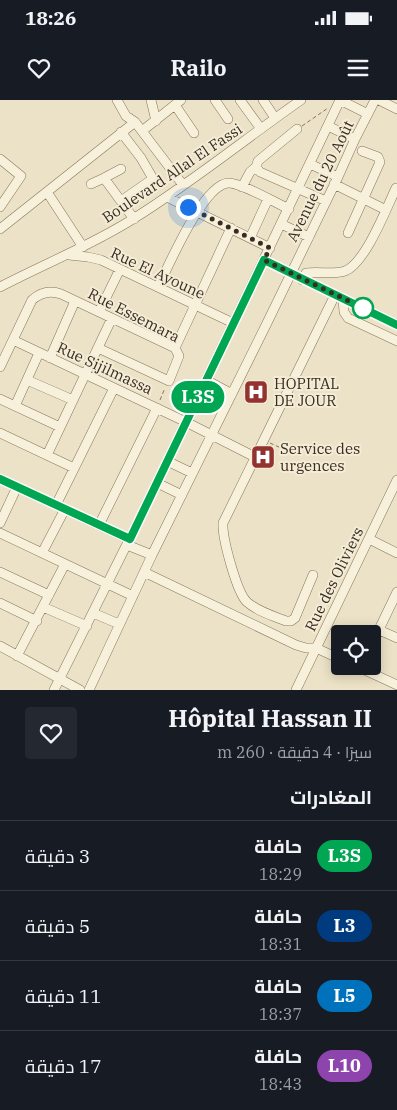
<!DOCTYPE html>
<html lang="ar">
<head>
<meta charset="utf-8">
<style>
  :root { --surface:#171b24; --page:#242831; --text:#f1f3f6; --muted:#9ea1a6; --line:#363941 }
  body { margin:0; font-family:"IBM Plex Serif",Cairo,serif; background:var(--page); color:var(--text); direction:rtl; height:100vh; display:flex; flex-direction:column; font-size:19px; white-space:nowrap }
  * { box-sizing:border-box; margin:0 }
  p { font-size:16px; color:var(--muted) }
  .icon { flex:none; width:28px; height:28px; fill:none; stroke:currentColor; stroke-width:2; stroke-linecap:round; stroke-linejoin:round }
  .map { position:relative; height:590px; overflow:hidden; direction:ltr }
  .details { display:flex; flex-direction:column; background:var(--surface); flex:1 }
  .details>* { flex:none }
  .badge { padding:0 10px; border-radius:16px; font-size:18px; line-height:32px }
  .tools { position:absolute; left:331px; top:525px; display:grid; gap:10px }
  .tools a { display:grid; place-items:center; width:50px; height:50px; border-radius:5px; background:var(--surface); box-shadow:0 2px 12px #0003; font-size:25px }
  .you { position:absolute; width:25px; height:25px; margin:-12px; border:4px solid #fff; border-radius:50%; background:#1a73e8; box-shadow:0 0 0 8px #1a73e833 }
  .map>.badge { position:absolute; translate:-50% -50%; box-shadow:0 0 0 2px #fff }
  h2 { padding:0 25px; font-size:19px; line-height:45px }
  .round { display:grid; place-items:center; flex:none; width:52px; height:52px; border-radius:5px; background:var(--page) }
  .head { display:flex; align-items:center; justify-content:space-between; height:85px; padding:0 25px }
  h1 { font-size:24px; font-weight:800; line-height:38px }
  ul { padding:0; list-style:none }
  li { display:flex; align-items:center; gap:15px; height:70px; padding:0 25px; border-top:1px solid var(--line) }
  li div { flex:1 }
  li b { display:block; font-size:19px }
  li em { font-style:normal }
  li .badge { min-width:55px; font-weight:700; text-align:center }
  .status { display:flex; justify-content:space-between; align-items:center; height:35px; padding:0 25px; background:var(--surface); direction:ltr }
  .status svg { height:14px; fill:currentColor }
  header { display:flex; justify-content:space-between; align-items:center; height:65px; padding:0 25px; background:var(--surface); font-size:22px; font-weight:800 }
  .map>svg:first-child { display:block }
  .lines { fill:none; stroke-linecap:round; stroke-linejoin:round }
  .minor-casing { stroke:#87755d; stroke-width:10 }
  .path { stroke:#87755d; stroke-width:1; stroke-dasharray:4 2.5; stroke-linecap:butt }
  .minor { stroke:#f7f0da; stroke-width:9 }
  .line-casing { stroke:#fff; stroke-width:11 }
  .line { stroke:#00a651; stroke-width:8 }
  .walk { stroke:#382d20; stroke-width:5; stroke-dasharray:0 9 }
  .stop-dot { fill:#fff; stroke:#00a651; stroke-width:2.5 }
  .labels { text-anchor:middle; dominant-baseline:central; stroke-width:4; stroke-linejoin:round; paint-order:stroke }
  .street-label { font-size:15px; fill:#382d20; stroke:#f4ecd6 }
  .poi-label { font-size:15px; fill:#382d20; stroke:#f4ecd6; text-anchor:start }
</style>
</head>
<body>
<div class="status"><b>18:26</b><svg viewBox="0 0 49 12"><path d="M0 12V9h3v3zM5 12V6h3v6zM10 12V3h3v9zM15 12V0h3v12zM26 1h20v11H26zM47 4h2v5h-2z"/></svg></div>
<header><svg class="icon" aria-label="menu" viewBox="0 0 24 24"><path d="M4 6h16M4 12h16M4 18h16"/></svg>Railo<svg class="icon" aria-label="heart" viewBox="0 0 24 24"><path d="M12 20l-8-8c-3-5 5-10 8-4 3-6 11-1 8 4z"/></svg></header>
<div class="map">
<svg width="397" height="590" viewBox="0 0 397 590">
  <rect width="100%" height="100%" fill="#ece2c7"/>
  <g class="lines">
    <defs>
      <path id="minor" d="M 117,0 L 126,16 L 135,22 L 183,85
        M 151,0 L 156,21
        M 215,0 L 228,19
        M 240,0 L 261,29
        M 263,0 L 275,18
        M 340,0 L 368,14
        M 379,0 L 397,9
        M 175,5 L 194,33
        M 328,26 L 355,39
        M 297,29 L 258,61 L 256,67 L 260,72 L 326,101
        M 142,31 L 181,0
        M 0,59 L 21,76 L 0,107
        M 310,64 L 338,77
        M 121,69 L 104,78 L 134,119
        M 91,84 L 104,78
        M 334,84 L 386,110
        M 242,87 L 250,72 L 256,67
        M 47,92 L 83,147
        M 167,97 L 270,148
        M 121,101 L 151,80 L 152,77 L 141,58 L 121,32
        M 281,124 L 309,137
        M 0,129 L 135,22
        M 348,133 L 380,62 L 378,57 L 362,51
        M 250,138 L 268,99
        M 69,155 L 88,157 L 101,160 L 233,223
        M 264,160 L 397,225
        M 302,180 L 306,173 C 319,171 333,175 345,171 C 365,164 387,107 396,88
        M 0,187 C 44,164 90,146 133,119 C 191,83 245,39 301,0
        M 158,187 C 169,165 203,85 228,83 C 240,82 276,103 289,109
        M 343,199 L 344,212 L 348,218 L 397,241
        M 99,212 L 120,169
        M 13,240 L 186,322 L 251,355
        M 175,248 L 231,128
        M 50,258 L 75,201
        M 0,267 L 32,200 C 41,192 50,190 61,194 L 175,248 L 179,256 L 169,281 L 98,248
        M 27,280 L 73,300
        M 206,280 L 232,294
        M 0,299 L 60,327
        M 15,306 L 39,253
        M 0,333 L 74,368
        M 47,355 L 112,218
        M 167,361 L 192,373
        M 0,379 L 129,439
        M 157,383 L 182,395
        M 56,405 L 114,288
        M 0,423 L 17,387
        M 99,425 L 157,308
        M 0,433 L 133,496
        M 369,439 L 397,453
        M 127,445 L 152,455
        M 42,453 L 65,409
        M 0,472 L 49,495
        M 144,472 L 296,545 L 306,548 L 316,548 L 340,559
        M 313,475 L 295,518 L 291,521 L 286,521 C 273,516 257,511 247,502 C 237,493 222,438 223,423 L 335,195
        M 0,503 L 37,521
        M 43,507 L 87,526
        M 93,513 L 119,524
        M 379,530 L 397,538
        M 372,544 L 397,492
        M 0,546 L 80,590
        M 17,556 L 65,464
        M 356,566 L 397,585
        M 54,590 L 139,420 L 340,0
        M 89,590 L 152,455 L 267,223 L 338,77 L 355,39 L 375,0
        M 296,590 L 397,380"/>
    </defs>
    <!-- minor casing -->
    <use href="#minor" class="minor-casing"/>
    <!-- path -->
    <path class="path" d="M 302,26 L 328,8
      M 160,300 L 165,288
      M 270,343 L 299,356"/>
    <!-- minor -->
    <use href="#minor" class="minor"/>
  </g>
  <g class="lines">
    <defs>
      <path id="line" d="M 0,379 L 130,439 L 264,160 L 397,225"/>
    </defs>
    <!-- line casing -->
    <use href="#line" class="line-casing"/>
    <!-- line -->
    <use href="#line" class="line"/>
    <!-- walk -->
    <path class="walk" d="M 188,107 L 270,148 L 264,160 L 363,208"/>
  </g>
  <!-- icons -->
  <defs>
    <symbol id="hospital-square" viewBox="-11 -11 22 22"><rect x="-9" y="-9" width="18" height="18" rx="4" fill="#933330" stroke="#f4ecd6"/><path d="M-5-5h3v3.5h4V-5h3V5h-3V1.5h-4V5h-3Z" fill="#fff"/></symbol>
  </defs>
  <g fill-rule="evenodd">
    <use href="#hospital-square" x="242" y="278" width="28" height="28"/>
    <use href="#hospital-square" x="249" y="343" width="28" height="28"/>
  </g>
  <!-- markers -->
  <circle class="stop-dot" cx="363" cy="208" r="10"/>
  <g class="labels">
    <!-- street labels -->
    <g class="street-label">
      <text transform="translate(172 73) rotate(-34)">Boulevard Allal El Fassi</text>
      <text transform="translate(320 81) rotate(-64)">Avenue du 20 Août</text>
      <text transform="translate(158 173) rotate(25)">Rue El Ayoune</text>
      <text transform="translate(134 215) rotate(27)">Rue Essemara</text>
      <text transform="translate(105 268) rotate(25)">Rue Sijilmassa</text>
      <text transform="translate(334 479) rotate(-64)">Rue des Oliviers</text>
    </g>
    <!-- poi labels -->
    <g class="poi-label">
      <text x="274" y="283">HOPITAL<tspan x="274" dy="17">DE JOUR</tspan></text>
      <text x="280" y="348">Service des<tspan x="280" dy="17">urgences</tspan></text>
    </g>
  </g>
</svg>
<div class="tools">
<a><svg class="icon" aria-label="locate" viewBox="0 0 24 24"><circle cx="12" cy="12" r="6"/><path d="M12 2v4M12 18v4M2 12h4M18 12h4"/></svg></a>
</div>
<div class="you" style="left:188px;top:107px"></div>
<b class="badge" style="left:198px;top:297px;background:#00a651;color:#fff">L3S</b>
</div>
<section class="details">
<div class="head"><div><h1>Hôpital Hassan II</h1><p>سيرًا · 4 دقيقة · 260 m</p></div><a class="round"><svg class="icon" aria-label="heart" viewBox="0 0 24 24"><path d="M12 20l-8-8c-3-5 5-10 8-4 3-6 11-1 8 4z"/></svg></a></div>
<h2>المغادرات</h2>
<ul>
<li><span class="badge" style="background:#00a651;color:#fff">L3S</span><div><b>حافلة</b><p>18:29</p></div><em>3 دقيقة</em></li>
<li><span class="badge" style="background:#003b80;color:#fff">L3</span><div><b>حافلة</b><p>18:31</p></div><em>5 دقيقة</em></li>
<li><span class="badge" style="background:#0072bc;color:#fff">L5</span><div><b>حافلة</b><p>18:37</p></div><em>11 دقيقة</em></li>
<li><span class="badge" style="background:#8e44ad;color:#fff">L10</span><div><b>حافلة</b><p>18:43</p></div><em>17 دقيقة</em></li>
</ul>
</section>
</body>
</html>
